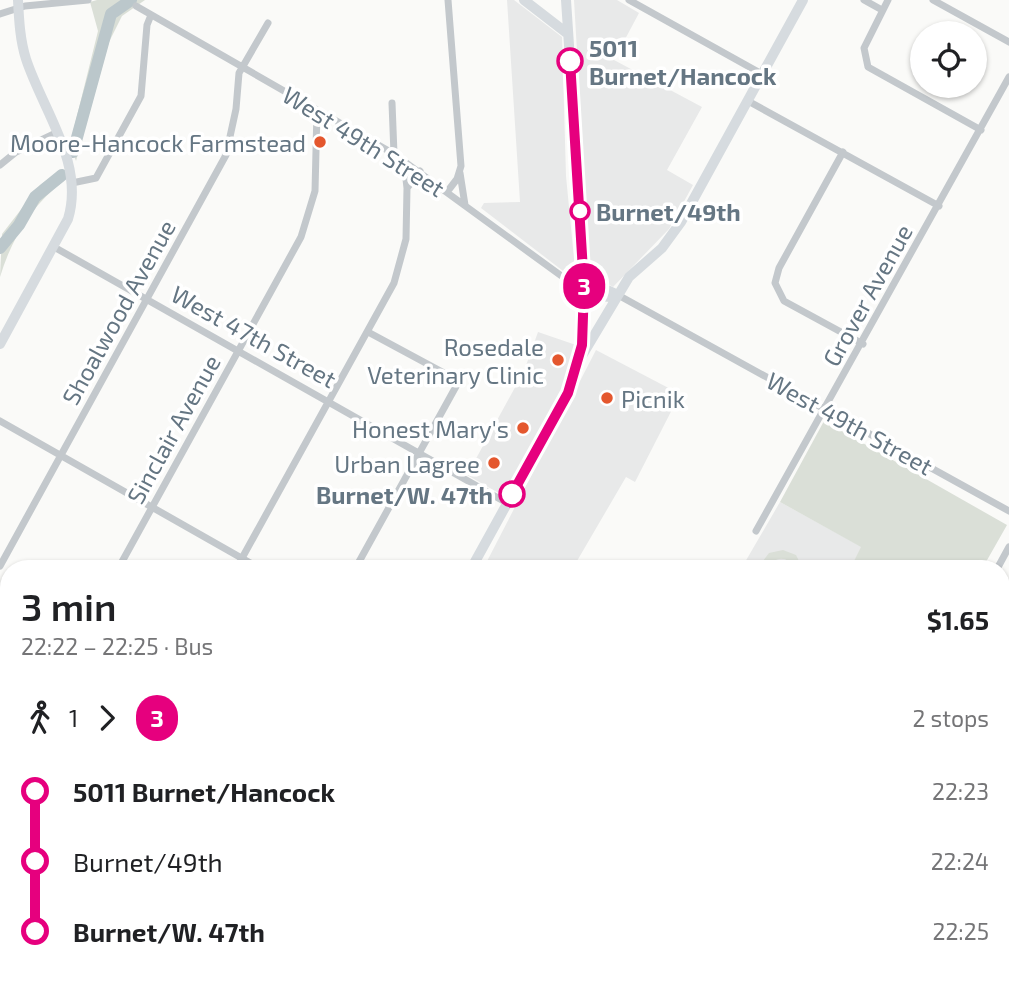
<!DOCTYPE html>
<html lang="en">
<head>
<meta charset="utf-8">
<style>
  :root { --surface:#fff; --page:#f6f6f6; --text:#202124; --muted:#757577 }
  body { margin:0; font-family:"Exo 2",sans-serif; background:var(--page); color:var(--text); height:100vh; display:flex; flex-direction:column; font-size:26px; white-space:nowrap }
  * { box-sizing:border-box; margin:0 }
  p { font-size:23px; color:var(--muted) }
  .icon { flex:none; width:38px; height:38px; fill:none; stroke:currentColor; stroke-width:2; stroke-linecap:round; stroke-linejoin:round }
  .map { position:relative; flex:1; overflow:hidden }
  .details { position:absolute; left:0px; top:560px; width:1010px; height:422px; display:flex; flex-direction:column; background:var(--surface); border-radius:28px 28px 0 0; box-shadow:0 2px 5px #0004 }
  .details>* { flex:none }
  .badge { padding:0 14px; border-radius:23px; font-size:24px; line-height:46px }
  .fabs { position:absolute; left:910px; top:21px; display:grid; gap:14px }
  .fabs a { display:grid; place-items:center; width:77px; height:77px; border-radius:50%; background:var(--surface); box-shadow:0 2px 5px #0004; font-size:35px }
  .map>.badge { position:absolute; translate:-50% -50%; box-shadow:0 0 0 4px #fff }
  .legs { display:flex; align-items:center; gap:10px; height:77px; padding:0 21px; font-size:23px }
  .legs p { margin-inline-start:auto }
  .head { display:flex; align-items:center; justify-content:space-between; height:119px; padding:0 21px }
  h1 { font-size:38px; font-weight:600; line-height:52px }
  ul { padding:0 21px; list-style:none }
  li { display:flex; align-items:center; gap:24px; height:70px; font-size:26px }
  li i { display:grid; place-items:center; width:10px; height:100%; margin:0 9px; background:currentColor }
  li i::after { content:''; width:18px; height:18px; margin:-9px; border:5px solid; border-radius:50%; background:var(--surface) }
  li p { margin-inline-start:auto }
  li:first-child i { background:linear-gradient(#0000 50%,currentColor 0) }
  li:last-child i { background:linear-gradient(currentColor 50%,#0000 0) }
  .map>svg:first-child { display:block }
  .built { fill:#e8e9e9 }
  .green { fill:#dadfd7 }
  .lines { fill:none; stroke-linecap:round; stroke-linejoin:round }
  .river { stroke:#bbc7cb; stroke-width:12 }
  .street { stroke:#c3c8cc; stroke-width:7 }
  .secondary { stroke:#d6dbdf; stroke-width:10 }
  .primary { stroke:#d6dbdf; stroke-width:10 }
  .line-1-casing { stroke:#fff; stroke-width:16 }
  .line-1 { stroke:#e6007e; stroke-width:10 }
  .stop-1-dot { fill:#fff; stroke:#e6007e; stroke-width:3.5 }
  .poi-dot { fill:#e4572e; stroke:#fff; stroke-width:2.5 }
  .labels { text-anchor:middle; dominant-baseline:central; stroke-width:7; stroke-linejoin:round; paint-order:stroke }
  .stop-label { font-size:24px; font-weight:bold; fill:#657683; stroke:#fff; text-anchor:start }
  .street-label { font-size:24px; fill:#657683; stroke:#fff }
  .poi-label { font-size:24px; fill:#657683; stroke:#fff; text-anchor:end }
</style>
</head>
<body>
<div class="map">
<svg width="1009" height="981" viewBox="0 0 1009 981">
  <rect width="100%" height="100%" fill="#fafaf8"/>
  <!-- built -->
  <path class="built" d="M 507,0 L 514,0 L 562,37 L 566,176 L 575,269 L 572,274 L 567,274 L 481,208 L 484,203 L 520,202 Z
    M 574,0 L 617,0 L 639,13 L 614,60 L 702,107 L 667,170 L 693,185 L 669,229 L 613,287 L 590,274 Z
    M 538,332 L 576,345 L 561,391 L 504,496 L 467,475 L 524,371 Z
    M 596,350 L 680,394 L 635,482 L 626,477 L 577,561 L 591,569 L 483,569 Z
    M 780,502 L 862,547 L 850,569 L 741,569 Z
    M 1009,789 L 1009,886 L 1001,899 L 1001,792 Z
    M 658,973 L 759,973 L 755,981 L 672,981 Z"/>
  <!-- green -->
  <path class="green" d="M 97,0 L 145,0 L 122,16 L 109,42 L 76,161 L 70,144 L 98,31 L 90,2 Z
    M 59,171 L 64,181 C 32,204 11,240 0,277 L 2,234 L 40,185 Z
    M 824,421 L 1007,525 L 982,569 L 850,569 L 861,547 L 780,502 Z
    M 783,550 L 796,555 L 803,569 L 795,569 C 788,555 774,556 767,569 L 757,569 L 769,553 Z
    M 138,973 L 224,973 L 238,981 L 133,981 Z"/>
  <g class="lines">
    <!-- river -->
    <path class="river" d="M 73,152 L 111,14 L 131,0
      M 0,248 L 19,225 L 35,197 L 62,175"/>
    <!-- street -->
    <path class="street" d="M 629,0 L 762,74
      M 864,0 L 882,10
      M 888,0 L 864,48 L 868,67 L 981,130
      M 933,0 L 1009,42
      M 136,6 L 394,154 L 567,280 L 585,287
      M 0,14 L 25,6 L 88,0
      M 748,101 L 939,206
      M 392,103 L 394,154
      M 843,152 L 779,268 L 775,283 L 784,301 L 863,344
      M 404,161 L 407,188
      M 0,165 L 16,152 L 56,133
      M 460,173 L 465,205
      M 72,183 L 96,178 L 141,96 L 147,25 L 151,15
      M 447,192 L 457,179 L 461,166 L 448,0
      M 54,247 L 507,503
      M 618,295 L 1009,511
      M 0,421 L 261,569
      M 756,531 L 1009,77
      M 0,566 L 226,155 L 236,109 L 239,73 L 268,23
      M 118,569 L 301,237 L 315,191 L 317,110
      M 236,569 L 394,283 L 406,239 L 407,188 L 420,171
      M 355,569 L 459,381 L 368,332
      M 997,569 L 1009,547
      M 0,781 L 9,765
      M 0,840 L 9,845
      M 1001,913 L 1009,918
      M 234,973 L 247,981
      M 8,981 L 12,973
      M 127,981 L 131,973
      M 381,981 L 386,973
      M 504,981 L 508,973"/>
    <!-- secondary -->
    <path class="secondary" d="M 524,0 L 568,34
      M 585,287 C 593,296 606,299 618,295
      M 585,287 L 592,283 L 618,295
      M 0,344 L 68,219 C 85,163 43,111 26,59 C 20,40 19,20 18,0
      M 583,354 L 629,277 L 662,248 L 681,222 L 803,0
      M 471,569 L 568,393 L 582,345 L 585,287 L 566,0
      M 0,627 L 9,632
      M 628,973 L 642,981
      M 295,981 L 296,973"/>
    <!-- primary -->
    <path class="primary" d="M 1001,762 L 1009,759
      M 1001,780 L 1009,777
      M 774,981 L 778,973
      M 792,981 L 797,973"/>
  </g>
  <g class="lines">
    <defs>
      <path id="line-1" d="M 512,494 L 568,393 L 582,345 L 584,287 L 570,61"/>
    </defs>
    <!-- line-1 casing -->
    <use href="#line-1" class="line-1-casing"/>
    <!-- line-1 -->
    <use href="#line-1" class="line-1"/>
  </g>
  <!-- markers -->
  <g class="stop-1-dot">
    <circle cx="570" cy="61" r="12"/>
    <circle cx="580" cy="211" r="9"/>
    <circle cx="512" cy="494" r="12"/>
  </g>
  <g class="poi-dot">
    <circle cx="320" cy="142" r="7"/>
    <circle cx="558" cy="360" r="7"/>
    <circle cx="607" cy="398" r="7"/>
    <circle cx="523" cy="428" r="7"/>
    <circle cx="494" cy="463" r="7"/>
  </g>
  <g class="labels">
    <!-- stop labels -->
    <g class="stop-label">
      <text x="589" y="47">5011<tspan x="589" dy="28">Burnet/Hancock</tspan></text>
      <text x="596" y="211">Burnet/49th</text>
      <text x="493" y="494" text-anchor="end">Burnet/W. 47th</text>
    </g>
    <!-- street labels -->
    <g class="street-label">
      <text transform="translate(364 141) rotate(32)">West 49th Street</text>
      <text transform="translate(867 295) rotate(-61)">Grover Avenue</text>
      <text transform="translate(118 312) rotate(-61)">Shoalwood Avenue</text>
      <text transform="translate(254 336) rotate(29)">West 47th Street</text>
      <text transform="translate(850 423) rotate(29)">West 49th Street</text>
      <text transform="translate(173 429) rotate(-61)">Sinclair Avenue</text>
    </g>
    <!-- poi labels -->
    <g class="poi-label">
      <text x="306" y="142">Moore-Hancock Farmstead</text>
      <text x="544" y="346">Rosedale<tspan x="544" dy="28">Veterinary Clinic</tspan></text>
      <text x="621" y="398" text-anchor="start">Picnik</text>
      <text x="509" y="428">Honest Mary's</text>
      <text x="480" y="463">Urban Lagree</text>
    </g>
  </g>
</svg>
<div class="fabs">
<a><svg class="icon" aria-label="locate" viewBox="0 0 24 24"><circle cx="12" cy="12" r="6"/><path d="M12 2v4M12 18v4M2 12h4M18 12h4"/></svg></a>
</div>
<b class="badge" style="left:584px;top:286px;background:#e6007e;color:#fff">3</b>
<section class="details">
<div class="head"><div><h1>3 min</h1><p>22:22 – 22:25 · Bus</p></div><b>$1.65</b></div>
<div class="legs"><svg class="icon" aria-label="walk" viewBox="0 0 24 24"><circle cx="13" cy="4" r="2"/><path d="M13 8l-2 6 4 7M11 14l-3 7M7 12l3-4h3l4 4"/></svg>1<svg class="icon" aria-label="forward" viewBox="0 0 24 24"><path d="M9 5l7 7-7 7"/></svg><b class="badge" style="background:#e6007e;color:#fff">3</b><p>2 stops</p></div>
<ul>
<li><i style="color:#e6007e"></i><b>5011 Burnet/Hancock</b><p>22:23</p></li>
<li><i style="color:#e6007e"></i><span>Burnet/49th</span><p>22:24</p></li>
<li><i style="color:#e6007e"></i><b>Burnet/W. 47th</b><p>22:25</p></li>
</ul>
</section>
</div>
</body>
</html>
